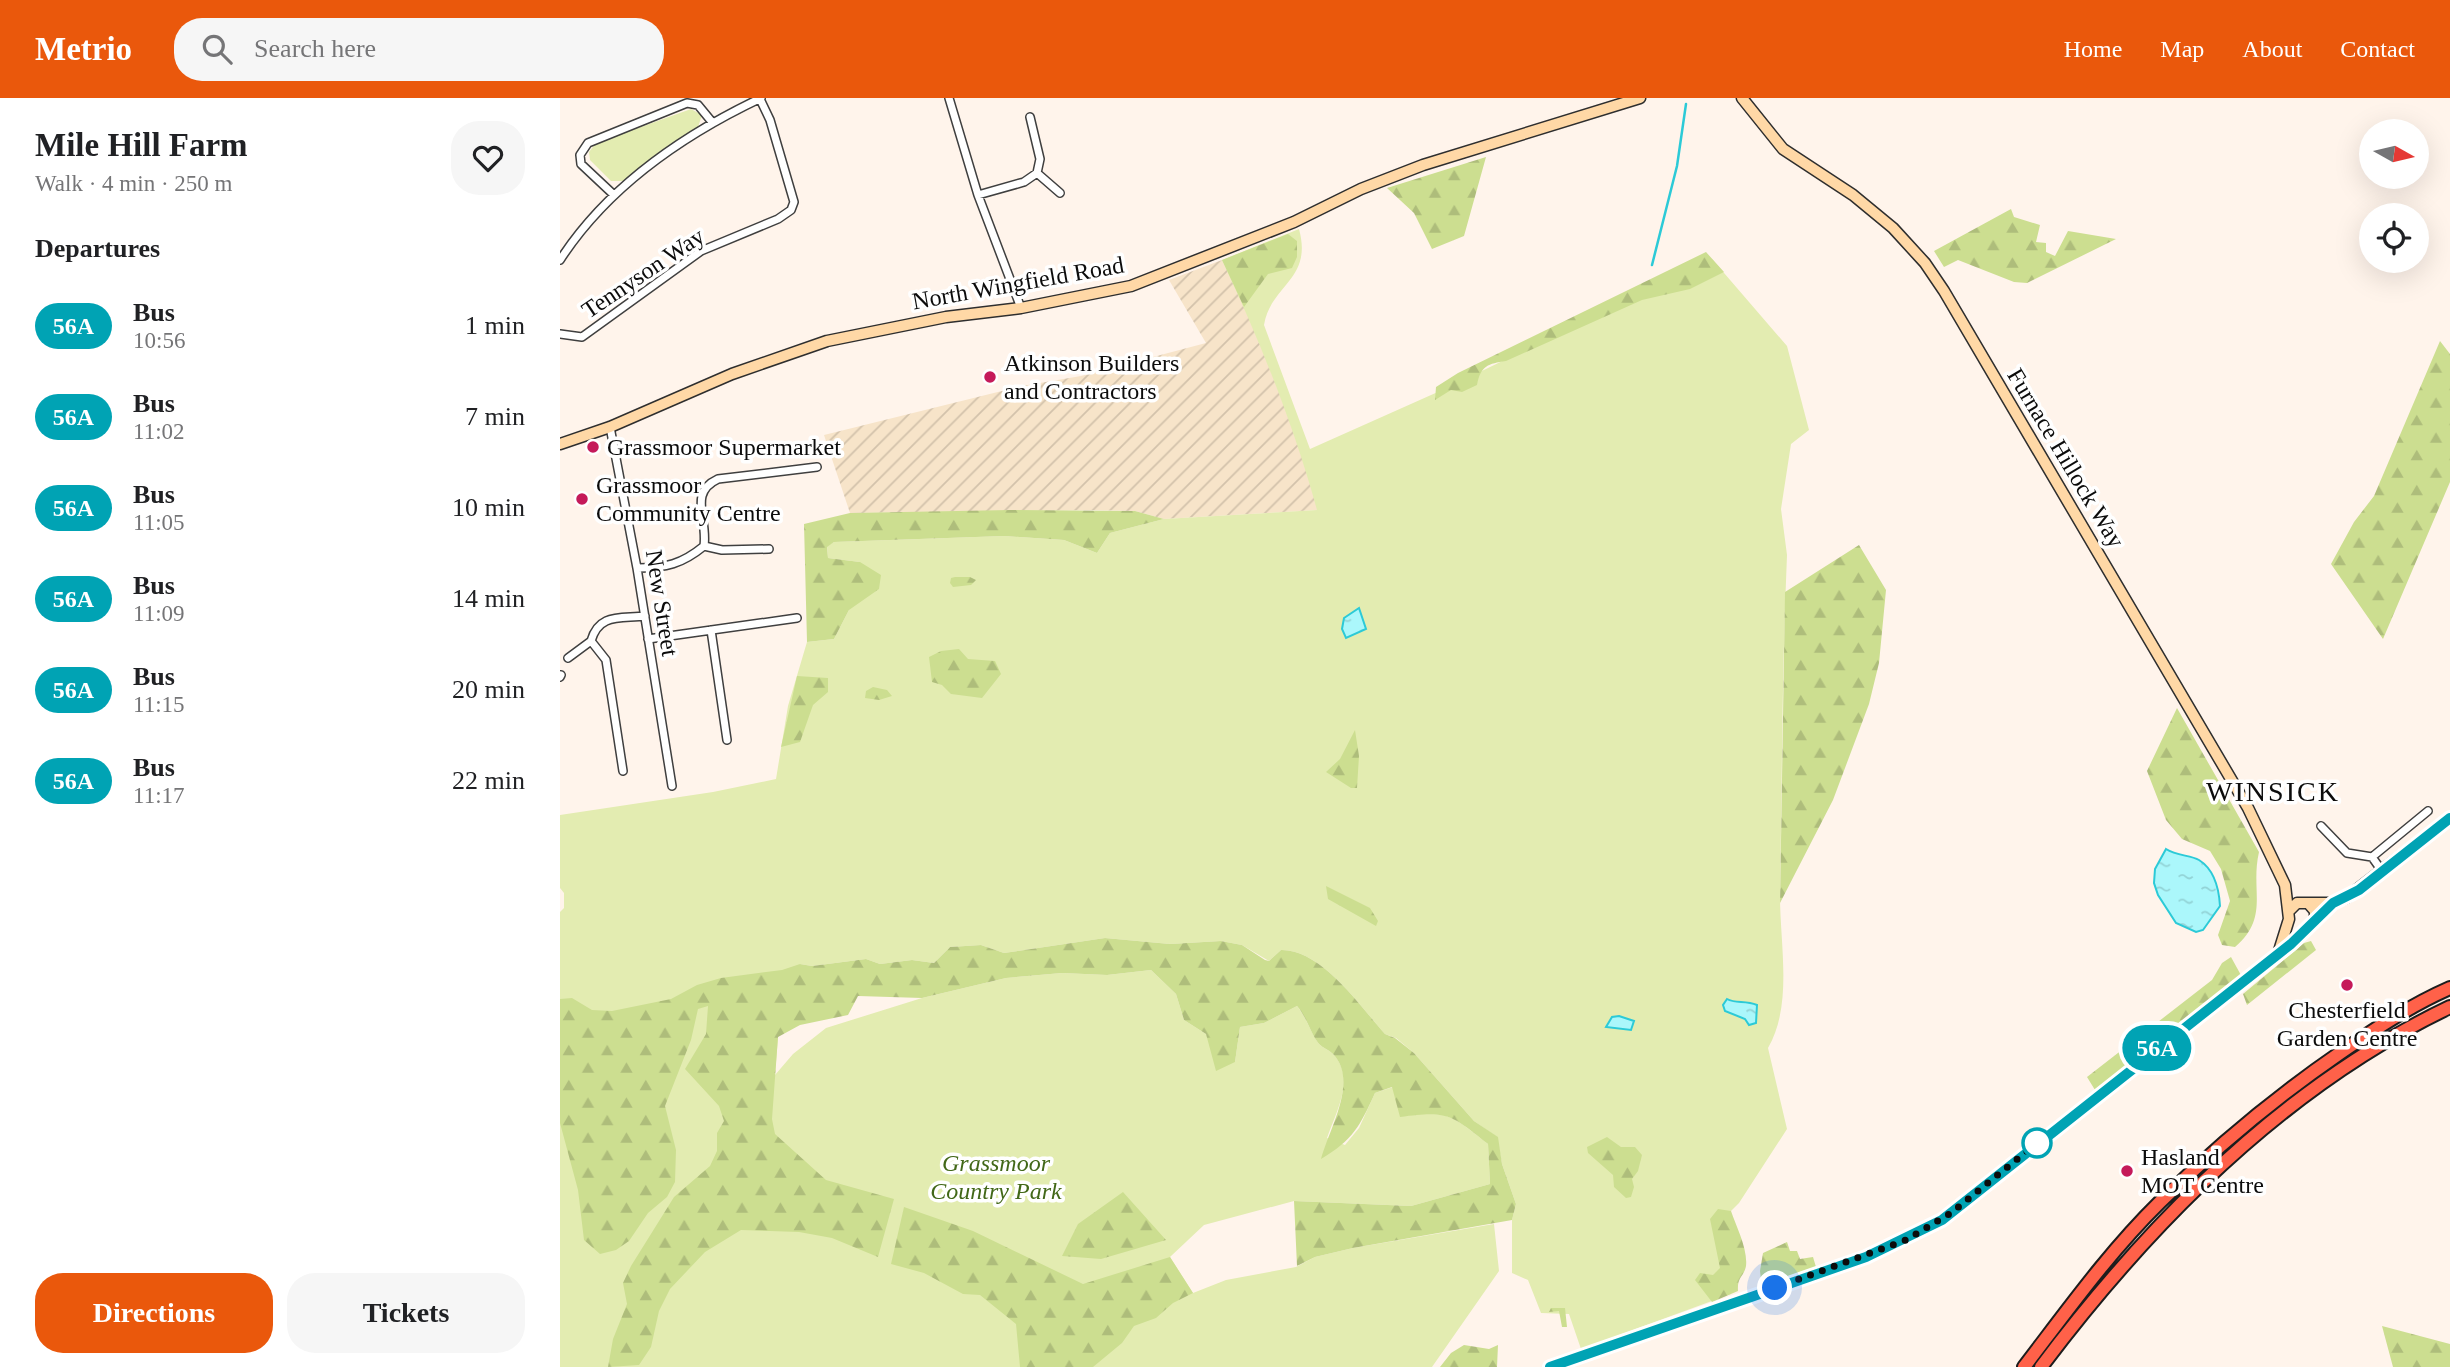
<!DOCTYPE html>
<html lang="en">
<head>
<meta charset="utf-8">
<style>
  :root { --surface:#fff; --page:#f6f6f6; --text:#202124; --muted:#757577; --accent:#ea580c }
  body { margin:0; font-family:Georgia,serif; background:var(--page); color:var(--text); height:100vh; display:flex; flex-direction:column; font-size:26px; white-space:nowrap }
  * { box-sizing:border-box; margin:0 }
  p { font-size:23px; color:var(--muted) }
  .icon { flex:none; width:38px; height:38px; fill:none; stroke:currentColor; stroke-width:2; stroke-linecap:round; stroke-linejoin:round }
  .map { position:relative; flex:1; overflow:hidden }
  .panel { display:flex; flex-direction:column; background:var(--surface); width:560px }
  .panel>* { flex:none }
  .badge { padding:0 14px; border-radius:23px; font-size:24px; line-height:46px }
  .needle { width:46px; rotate:98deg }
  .buttons { position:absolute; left:1799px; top:21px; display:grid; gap:14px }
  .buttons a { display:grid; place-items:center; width:70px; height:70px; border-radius:50%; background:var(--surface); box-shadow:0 7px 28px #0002; font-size:35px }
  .you { position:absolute; width:35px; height:35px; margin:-18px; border:5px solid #fff; border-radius:50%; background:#1a73e8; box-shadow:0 0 0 10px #1a73e833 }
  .map>.badge { position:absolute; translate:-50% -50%; box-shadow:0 0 0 4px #fff }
  h2 { padding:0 35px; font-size:26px; line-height:63px }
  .round { display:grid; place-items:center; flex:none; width:74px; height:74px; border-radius:28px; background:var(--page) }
  .overview { display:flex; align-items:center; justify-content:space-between; height:119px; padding:0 35px }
  h1 { font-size:33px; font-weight:700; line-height:52px }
  .button { display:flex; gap:14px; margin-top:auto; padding:14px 35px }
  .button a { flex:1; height:80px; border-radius:28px; background:var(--accent); color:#fff; font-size:28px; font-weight:700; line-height:80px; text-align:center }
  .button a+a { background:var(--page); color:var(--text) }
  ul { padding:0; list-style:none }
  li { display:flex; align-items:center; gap:21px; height:91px; padding:0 35px }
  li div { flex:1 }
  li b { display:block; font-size:26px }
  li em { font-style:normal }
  li .badge { min-width:77px; font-weight:700; text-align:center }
  header { display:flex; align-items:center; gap:42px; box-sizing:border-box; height:98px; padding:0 35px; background:var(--accent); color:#fff }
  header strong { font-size:33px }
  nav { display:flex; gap:38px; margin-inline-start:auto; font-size:24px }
  .search { width:490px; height:63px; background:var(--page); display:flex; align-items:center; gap:18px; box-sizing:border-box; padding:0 24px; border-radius:28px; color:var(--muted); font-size:26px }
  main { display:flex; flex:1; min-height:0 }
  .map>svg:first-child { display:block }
  .farmland { fill:url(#farmland-furrows) }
  .grass { fill:#e3ecb1 }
  .forest { fill:url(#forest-firs) }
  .water { fill:url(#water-ripples); stroke:#2ccad7; stroke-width:2 }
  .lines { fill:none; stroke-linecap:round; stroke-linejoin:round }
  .stream { stroke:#2ccad7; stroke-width:2.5 }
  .street-casing { stroke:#3f3f3f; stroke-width:10 }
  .secondary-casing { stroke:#2e2e2e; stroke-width:13 }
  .highway-casing { stroke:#1d1d1d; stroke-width:16 }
  .street { stroke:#fff; stroke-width:7 }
  .secondary { stroke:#ffd8a6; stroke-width:10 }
  .highway { stroke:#ff6149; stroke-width:12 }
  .line-casing { stroke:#fff; stroke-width:16 }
  .line { stroke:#00a3b4; stroke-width:10 }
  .walk { stroke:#0c0c0c; stroke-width:7; stroke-dasharray:0 12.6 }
  .poi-dot { fill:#c51a5a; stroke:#fff; stroke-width:2.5 }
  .stop-dot { fill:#fff; stroke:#00a3b4; stroke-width:3.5 }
  .labels { text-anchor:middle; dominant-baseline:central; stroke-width:7; stroke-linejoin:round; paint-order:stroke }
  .street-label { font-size:24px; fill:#0c0c0c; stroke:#fff }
  .poi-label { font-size:24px; fill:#0c0c0c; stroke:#fff; text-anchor:start }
  .park-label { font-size:24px; font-style:italic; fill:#426818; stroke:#fff }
  .quarter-label { font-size:28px; letter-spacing:2px; fill:#0c0c0c; stroke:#fff }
</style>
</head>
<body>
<header>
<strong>Metrio</strong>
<div class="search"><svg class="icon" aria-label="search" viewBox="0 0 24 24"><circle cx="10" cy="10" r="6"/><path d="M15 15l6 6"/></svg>Search here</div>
<nav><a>Home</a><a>Map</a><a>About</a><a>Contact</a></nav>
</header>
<main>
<section class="panel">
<div class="overview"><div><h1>Mile Hill Farm</h1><p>Walk · 4 min · 250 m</p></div><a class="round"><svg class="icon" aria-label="heart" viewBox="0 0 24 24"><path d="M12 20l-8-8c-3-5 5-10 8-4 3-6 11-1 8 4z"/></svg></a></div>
<h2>Departures</h2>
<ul>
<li><span class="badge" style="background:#00a3b4;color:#fff">56A</span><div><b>Bus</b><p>10:56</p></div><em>1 min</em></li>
<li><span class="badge" style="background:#00a3b4;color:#fff">56A</span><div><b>Bus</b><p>11:02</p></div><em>7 min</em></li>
<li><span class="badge" style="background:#00a3b4;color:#fff">56A</span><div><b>Bus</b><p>11:05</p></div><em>10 min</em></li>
<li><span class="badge" style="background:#00a3b4;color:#fff">56A</span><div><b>Bus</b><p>11:09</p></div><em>14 min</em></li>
<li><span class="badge" style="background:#00a3b4;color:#fff">56A</span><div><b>Bus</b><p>11:15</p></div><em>20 min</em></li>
<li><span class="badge" style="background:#00a3b4;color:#fff">56A</span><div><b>Bus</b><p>11:17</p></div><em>22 min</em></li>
</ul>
<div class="button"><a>Directions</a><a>Tickets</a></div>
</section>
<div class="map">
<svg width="1890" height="1269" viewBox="0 0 1890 1269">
  <defs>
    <pattern id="farmland-furrows" width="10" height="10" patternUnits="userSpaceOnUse" patternTransform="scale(1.75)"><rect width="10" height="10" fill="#f7e4c9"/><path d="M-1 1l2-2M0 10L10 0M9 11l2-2" fill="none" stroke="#d3c2ab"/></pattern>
    <pattern id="forest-firs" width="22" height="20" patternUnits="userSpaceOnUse" patternTransform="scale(1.75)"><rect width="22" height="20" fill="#ccde90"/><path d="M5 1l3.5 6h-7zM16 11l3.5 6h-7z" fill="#aebd7b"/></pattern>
    <pattern id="water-ripples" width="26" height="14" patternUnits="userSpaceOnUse" patternTransform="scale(1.75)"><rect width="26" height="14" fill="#abf7fb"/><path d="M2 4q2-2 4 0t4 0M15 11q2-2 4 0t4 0" fill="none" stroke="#92d3d6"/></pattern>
  </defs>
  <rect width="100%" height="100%" fill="#fff4eb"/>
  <!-- farmland -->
  <path class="farmland" d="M 662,162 L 696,234 L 739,346 L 758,412 L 604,421 L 575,413 L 531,412 L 290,415 L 264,337 L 462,288 L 521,278 L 646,245 L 609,182 Z"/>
  <!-- grass -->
  <path class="grass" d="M 131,11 L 142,17 L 138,29 L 63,83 L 51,83 L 30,62 L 29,54 L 36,45 Z
    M 739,131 C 753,182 711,186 704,227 L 750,351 L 889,289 L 1152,161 L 1227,248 L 1249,332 L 1231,346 L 1221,411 L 1227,457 C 1222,570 1222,685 1220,798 C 1220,847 1233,907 1208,950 L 1227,1031 L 1179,1105 L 1157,1127 L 1171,1196 L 1021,1251 L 1009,1216 L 981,1215 L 968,1182 L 952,1175 L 952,1122 L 956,1106 L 942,1066 L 937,1039 L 914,1023 L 854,955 L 836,940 L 825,936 C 800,908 761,851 721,852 L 709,863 L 682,847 L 661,843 L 610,846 L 545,840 L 444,855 L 421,847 L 390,849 L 374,865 L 352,862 L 320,866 L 306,861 L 252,868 L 240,866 L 218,939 L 215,977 L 233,956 L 266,930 L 362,900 L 446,880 L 502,875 L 547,877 L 591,872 L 616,896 L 624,922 L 646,936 L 675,964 L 680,929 L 704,925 L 737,908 C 746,919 752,937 759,946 C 763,950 769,952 773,956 C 796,980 776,1014 767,1040 L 785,1047 L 799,1030 L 815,995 L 833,989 L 841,1018 C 889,1012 891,1017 928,1046 L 930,1086 L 851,1108 L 734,1103 L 644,1127 L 610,1159 L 633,1195 L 666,1182 L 736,1169 L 755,1159 L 793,1150 L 934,1126 L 939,1173 L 872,1269 L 0,1269 L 0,814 L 4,810 L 4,795 L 0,790 L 0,717 L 153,694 L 216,681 L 228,608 L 247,544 L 274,541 L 289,512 L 300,464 L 268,460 L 267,448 L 274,444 L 444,438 L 504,442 L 537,455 L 550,435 L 604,421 L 757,412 C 733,325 700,243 662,162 Z"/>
  <!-- forest -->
  <path class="forest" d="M 926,59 L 904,138 L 872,151 L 854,115 L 827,90 Z
    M 1451,111 L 1454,119 L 1480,127 L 1476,144 L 1486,145 L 1486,154 L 1495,158 L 1508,133 L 1556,141 L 1467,185 L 1454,184 L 1398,162 L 1384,169 L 1374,153 Z
    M 728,136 L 737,143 L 737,159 L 732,170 L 708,176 L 684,209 L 662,162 Z
    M 1146,154 L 1164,174 L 1130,191 L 1082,202 L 946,263 C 928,266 921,267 917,287 L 902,294 L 891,292 L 875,302 L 876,289 L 898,275 Z
    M 1880,243 L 1890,256 L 1890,384 L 1823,541 L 1771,466 L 1794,424 L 1814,398 Z
    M 450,412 L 575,413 L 604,421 L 550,435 L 537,455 L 504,442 L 444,438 L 274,444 L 267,449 L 268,460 L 300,464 L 321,477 L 319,491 L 289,512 L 274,541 L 247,544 L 244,426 L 290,415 Z
    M 1299,447 L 1326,492 L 1319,565 L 1309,606 L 1273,702 L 1220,805 L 1225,494 Z
    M 395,479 L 410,479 L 416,482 L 411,487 L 393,489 L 390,485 L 391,480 Z
    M 399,551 L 408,561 L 435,563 L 441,576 L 422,600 L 391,596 L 382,587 L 372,584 L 369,559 L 381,553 Z
    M 237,578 L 268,580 L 268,594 L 253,607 L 240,644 L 221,649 Z
    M 313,589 L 327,592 L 332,598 L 319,602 L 305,600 L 306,593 Z
    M 1617,610 L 1699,754 C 1690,793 1710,819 1675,849 L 1662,847 L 1658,837 L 1670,803 L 1661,771 L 1650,753 L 1622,741 L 1606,722 L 1587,673 Z
    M 795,632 L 799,658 L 797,690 L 791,690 L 766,674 L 780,661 Z
    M 766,788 L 810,810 L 818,823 L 816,828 L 768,801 Z
    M 545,840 L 610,846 L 661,843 L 682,847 L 705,862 L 709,863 L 721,852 C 761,851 800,908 825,936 L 835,940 L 854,955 L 914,1023 L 938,1039 L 942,1066 L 956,1106 L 952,1122 L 793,1150 L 755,1159 L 737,1168 L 734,1103 L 851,1108 L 930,1086 L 928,1046 C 891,1017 889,1012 840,1019 L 832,989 L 815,995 C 800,1028 793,1042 761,1061 C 769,1031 799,983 773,956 C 769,952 763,950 759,946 C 751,936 747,920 737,908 L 704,925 L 680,929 L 675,964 L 656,973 L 646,936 L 624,922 L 616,896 L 591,872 L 547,877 L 502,875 L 446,880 L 362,900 L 298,898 L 288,917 L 240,927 L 218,939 L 212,1021 L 215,1036 L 266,1082 L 334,1101 L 318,1159 L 272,1140 L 239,1134 L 181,1132 L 145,1154 L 110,1191 L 99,1213 L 91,1249 L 79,1267 L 48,1269 L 53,1241 L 67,1206 L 63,1185 L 71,1168 L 114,1099 L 150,1068 L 157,1053 L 157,1035 L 164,1023 L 159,1008 L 125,971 L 146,936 L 148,908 L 138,911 L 131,942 L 105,1008 L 116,1052 L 115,1084 L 107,1099 L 88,1115 L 69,1143 L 56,1152 L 40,1156 L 24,1142 L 18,1092 L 0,1025 L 0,901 L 12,900 L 32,912 L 52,913 L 111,901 L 137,887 L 161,880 L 222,872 L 240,866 L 252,868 L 306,861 L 320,866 L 352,862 L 374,865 L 390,849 L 421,847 L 444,855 Z
    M 1751,843 L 1756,852 L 1687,907 L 1683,896 L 1744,845 Z
    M 1671,859 L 1682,879 L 1535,992 L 1527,979 L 1652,882 L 1662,865 Z
    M 1047,1039 L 1061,1049 L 1075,1049 L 1082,1057 L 1078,1073 L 1072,1081 L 1074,1089 L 1071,1099 L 1066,1100 L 1054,1089 L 1053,1077 L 1028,1055 L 1027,1049 Z
    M 563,1094 L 606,1142 L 541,1161 L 502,1158 L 518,1126 Z
    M 344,1109 L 413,1133 L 523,1186 L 610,1159 L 633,1195 L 613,1205 L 596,1220 L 574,1228 L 562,1245 L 533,1269 L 460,1269 L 456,1226 L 420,1197 L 403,1196 L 364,1175 L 331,1166 Z
    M 1158,1111 L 1171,1113 C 1176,1128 1188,1151 1186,1168 C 1184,1179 1177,1178 1178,1193 L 1152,1204 L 1135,1182 L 1140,1175 L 1153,1177 L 1160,1170 L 1150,1121 Z
    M 1227,1144 L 1230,1153 L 1237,1153 L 1240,1161 L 1253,1159 L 1256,1169 L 1242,1177 L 1202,1190 L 1200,1173 L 1203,1155 Z
    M 991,1210 L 1005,1210 L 1007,1229 L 1002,1229 L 999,1213 L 989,1214 Z
    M 1822,1228 L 1890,1246 L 1890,1269 L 1833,1269 Z
    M 904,1247 L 929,1251 L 938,1247 L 937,1269 L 880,1269 L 891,1255 Z"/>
  <!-- water -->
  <path class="water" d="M 799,510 L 806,531 L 786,540 L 782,531 L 784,520 Z
    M 1606,751 C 1617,758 1630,757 1639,762 C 1655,772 1659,791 1660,808 L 1643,832 L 1636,834 L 1616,825 L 1598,797 L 1594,785 L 1595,771 Z
    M 1167,901 C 1176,906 1185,902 1197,907 L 1196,925 L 1189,927 L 1185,921 L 1165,913 L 1163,907 Z
    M 1059,918 L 1074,923 L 1071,932 L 1046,929 L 1052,919 Z"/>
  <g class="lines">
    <!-- stream -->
    <path class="stream" d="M 1092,167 L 1117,68 L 1126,6"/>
    <defs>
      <path id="street" d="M 389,0 L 418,97 L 461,210
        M 477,75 L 500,95
        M 54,97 L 21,66 L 20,57 L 28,45 L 127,5 L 138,7 L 152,24
        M 418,97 L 464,84 L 477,75 L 480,61 L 470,19
        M 0,162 C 48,88 123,37 201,0
        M 0,236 L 22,239 L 141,153 L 218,121 L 231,112 L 234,104 L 210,22 L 200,1
        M 50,329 L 77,470 L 112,688
        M 144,448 L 162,452 L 209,451
        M 77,470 C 106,470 122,466 144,448 C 148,420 128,395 158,381 L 257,369
        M 151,532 L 167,642
        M 88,541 L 237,520
        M 8,560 L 31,543
        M 0,579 L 1,577
        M 63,673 L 46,562 L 31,543 C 39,515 60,521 85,518
        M 1761,728 L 1787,755 L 1812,759 L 1822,773
        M 1812,759 L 1868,713"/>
      <path id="secondary" d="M 1182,0 L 1223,51 L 1293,97 L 1333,130 L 1365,165 L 1384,193 L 1688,710 L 1725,787 L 1729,821 L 1719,853
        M 0,346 L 50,329 L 172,276 L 267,243 L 386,219 L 461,210 L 571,188 L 734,124 L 801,91 L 863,67 L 1080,0
        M 1748,805 L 1773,805 L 1786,800 L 1890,720
        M 1729,813 L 1737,805 L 1748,805 L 1755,813 L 1755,823
        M 990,1269 L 1306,1159 L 1382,1122 L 1731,846 L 1773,805"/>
      <path id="highway" d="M 1464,1269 C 1507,1213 1549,1154 1600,1104 C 1656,1049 1716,999 1780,955 C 1815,931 1851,907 1890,890
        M 1481,1269 C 1590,1124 1724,988 1890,909"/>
    </defs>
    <!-- street casing -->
    <use href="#street" class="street-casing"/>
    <!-- secondary casing -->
    <use href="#secondary" class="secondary-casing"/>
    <!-- highway casing -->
    <use href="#highway" class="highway-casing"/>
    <!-- street -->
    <use href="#street" class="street"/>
    <!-- secondary -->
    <use href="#secondary" class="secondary"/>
    <!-- highway -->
    <use href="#highway" class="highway"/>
  </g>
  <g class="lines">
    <defs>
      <path id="line" d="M 990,1269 L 1306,1159 L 1382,1122 L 1731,846 L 1773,805 L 1799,792 L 1890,720"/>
    </defs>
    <!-- line casing -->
    <use href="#line" class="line-casing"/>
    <!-- line -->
    <use href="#line" class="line"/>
    <!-- walk -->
    <path class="walk" d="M 1215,1190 L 1346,1142 L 1391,1115 L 1477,1045"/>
  </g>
  <!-- markers -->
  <g class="poi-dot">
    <circle cx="430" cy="279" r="7"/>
    <circle cx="33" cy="349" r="7"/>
    <circle cx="22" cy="401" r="7"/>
    <circle cx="1787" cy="887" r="7"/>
    <circle cx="1567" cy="1073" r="7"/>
  </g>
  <circle class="stop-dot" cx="1477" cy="1045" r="14"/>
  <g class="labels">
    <!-- street labels -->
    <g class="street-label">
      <text transform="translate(83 175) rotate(-34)">Tennyson Way</text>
      <text transform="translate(458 185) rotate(-10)">North Wingfield Road</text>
      <text transform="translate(1506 360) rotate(59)">Furnace Hillock Way</text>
      <text transform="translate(102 505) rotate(81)">New Street</text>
    </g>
    <!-- poi labels -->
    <g class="poi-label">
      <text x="444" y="265">Atkinson Builders<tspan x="444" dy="28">and Contractors</tspan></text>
      <text x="47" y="349">Grassmoor Supermarket</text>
      <text x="36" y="387">Grassmoor<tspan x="36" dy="28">Community Centre</tspan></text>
      <text x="1787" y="912" text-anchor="middle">Chesterfield<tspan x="1787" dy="28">Garden Centre</tspan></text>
      <text x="1581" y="1059">Hasland<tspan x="1581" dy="28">MOT Centre</tspan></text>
    </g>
    <!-- park labels -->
    <g class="park-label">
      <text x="436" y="1065">Grassmoor<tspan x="436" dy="28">Country Park</tspan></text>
    </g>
    <!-- quarter labels -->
    <g class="quarter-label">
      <text x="1713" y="693">WINSICK</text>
    </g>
  </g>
</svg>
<div class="buttons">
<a><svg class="needle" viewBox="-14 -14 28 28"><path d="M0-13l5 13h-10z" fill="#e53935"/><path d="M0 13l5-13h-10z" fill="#757577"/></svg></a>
<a><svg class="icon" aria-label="locate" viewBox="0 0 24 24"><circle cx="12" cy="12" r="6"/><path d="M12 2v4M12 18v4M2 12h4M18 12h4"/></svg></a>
</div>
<div class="you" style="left:1215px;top:1190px"></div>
<b class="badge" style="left:1597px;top:950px;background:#00a3b4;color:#fff">56A</b>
</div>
</main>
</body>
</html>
